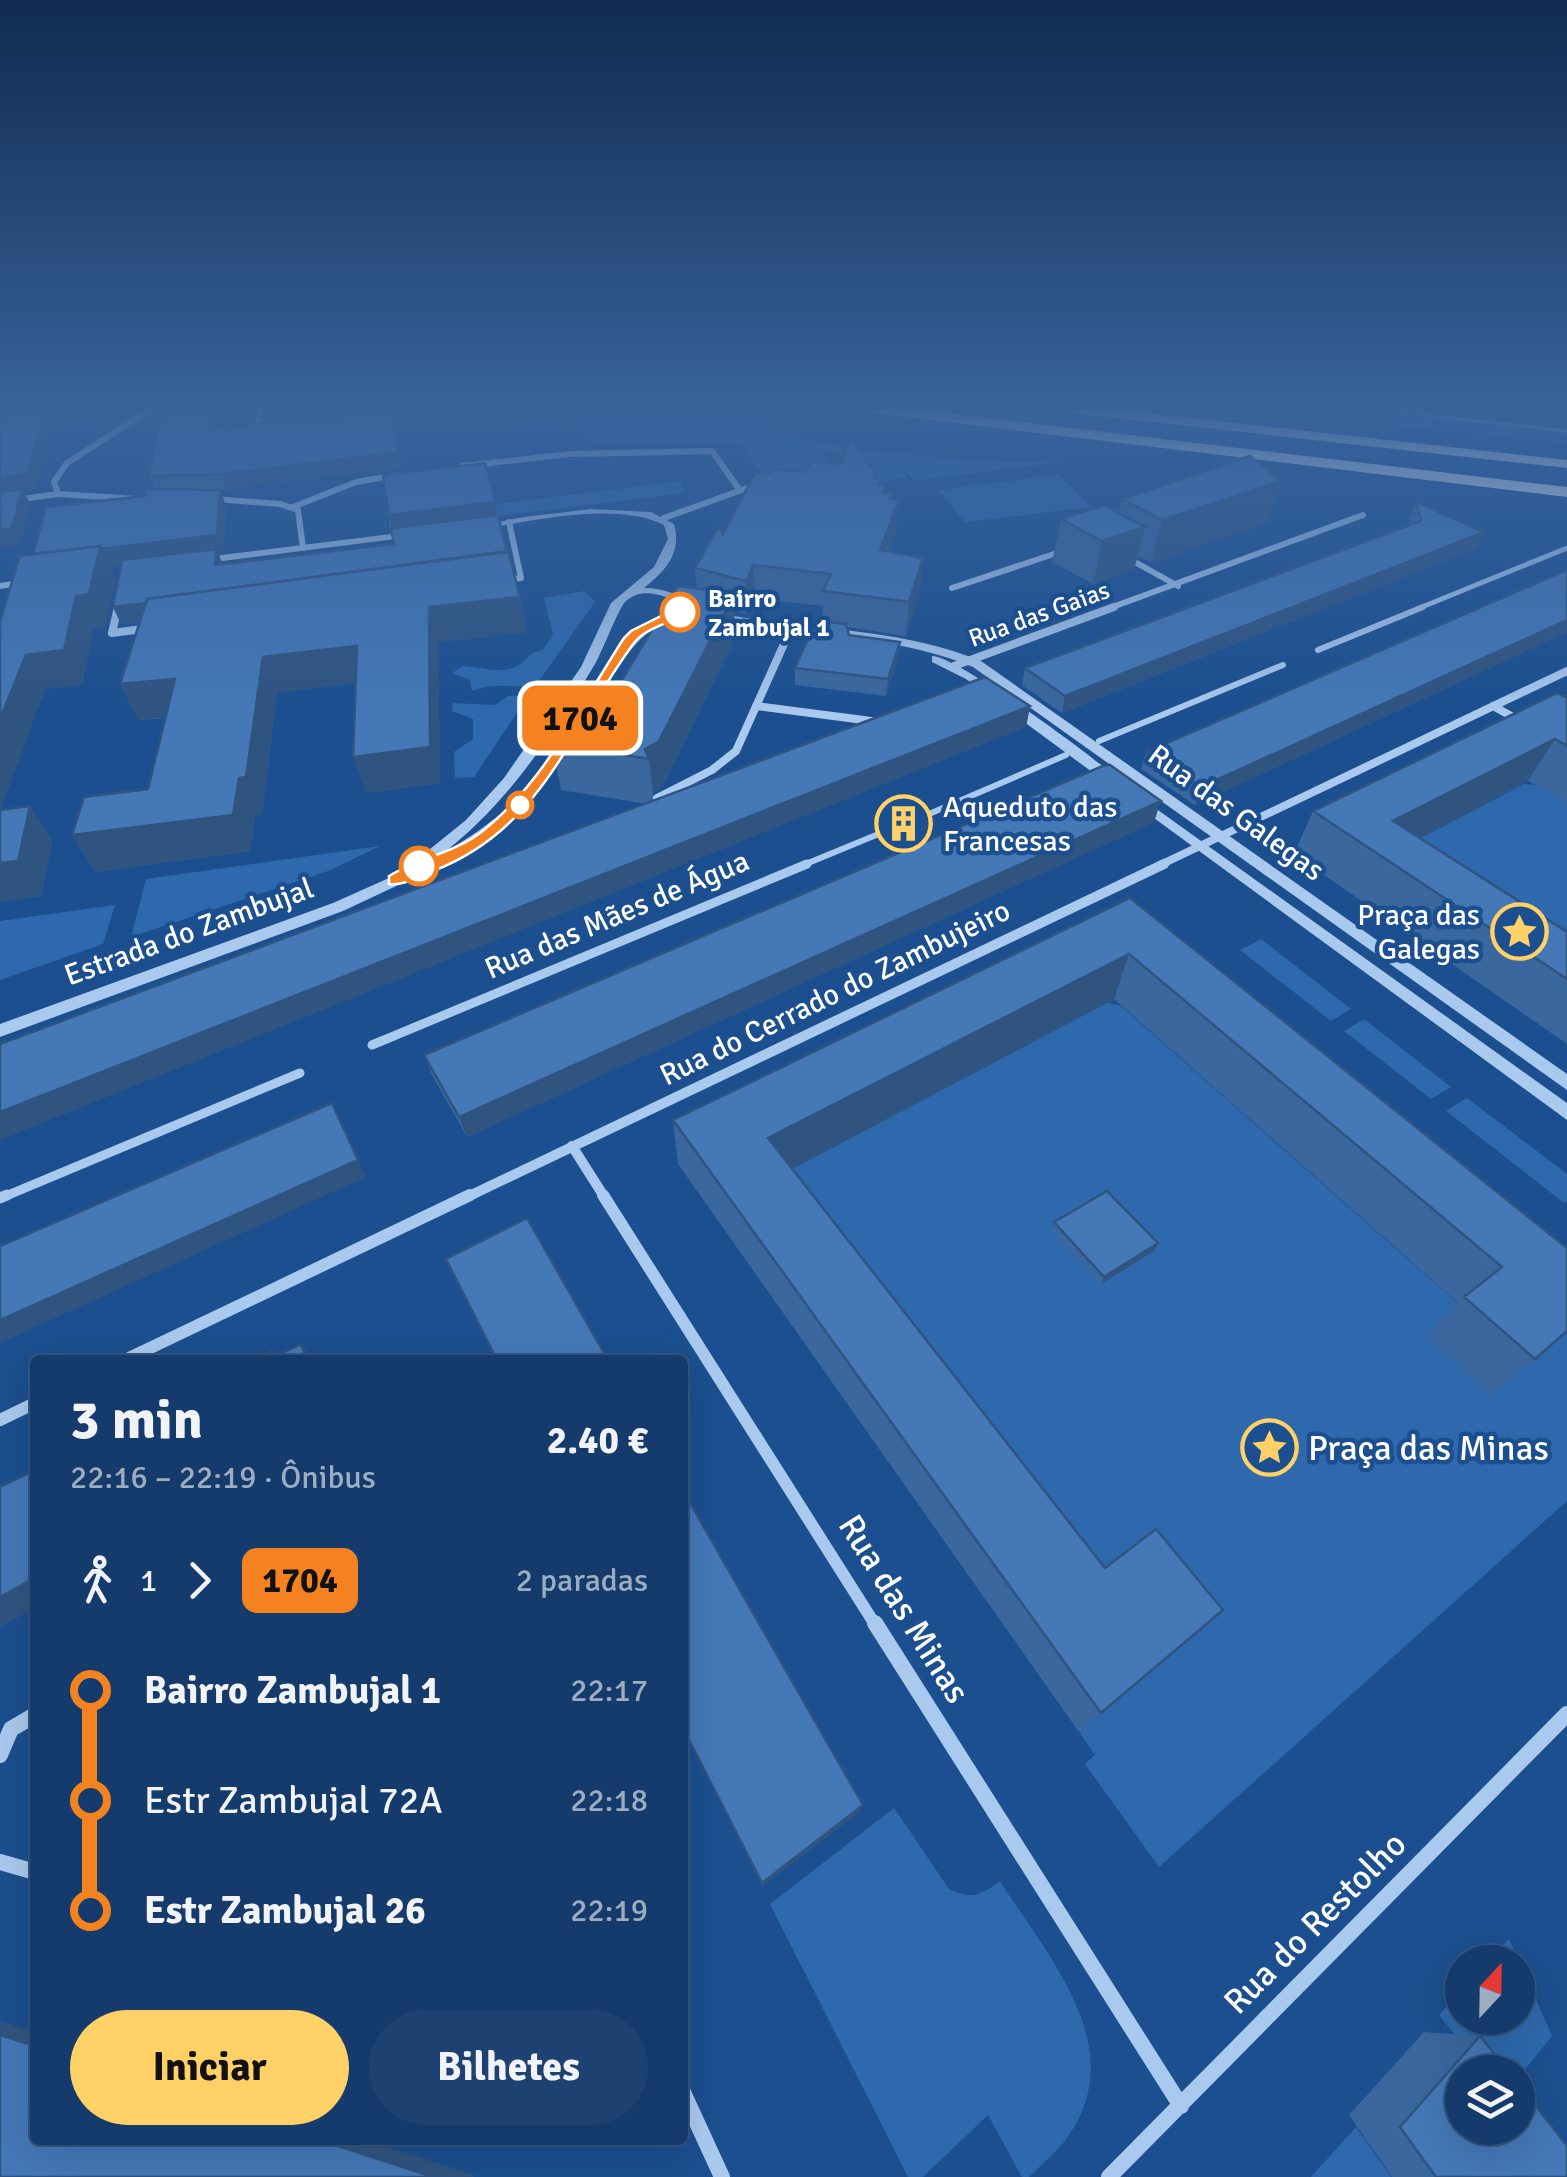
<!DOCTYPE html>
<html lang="pt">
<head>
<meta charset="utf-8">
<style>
  :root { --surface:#143b6b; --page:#1d4271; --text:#f1f3f6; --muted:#9dadc1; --line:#33557e; --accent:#ffd166 }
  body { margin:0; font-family:Signika,sans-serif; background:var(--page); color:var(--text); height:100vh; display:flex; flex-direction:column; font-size:38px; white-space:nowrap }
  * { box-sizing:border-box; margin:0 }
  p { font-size:32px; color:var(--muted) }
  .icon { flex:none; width:55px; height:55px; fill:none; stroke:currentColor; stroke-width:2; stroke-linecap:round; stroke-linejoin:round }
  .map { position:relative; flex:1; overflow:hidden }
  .sheet { position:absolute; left:30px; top:1355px; width:658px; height:790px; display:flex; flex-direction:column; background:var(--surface); border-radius:10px; box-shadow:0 10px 40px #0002,0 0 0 2px var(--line) }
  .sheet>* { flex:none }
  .badge { padding:0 20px; border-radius:15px; font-size:35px; line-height:65px }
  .needle { width:65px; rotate:22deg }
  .buttons { position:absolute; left:1445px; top:1945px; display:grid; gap:20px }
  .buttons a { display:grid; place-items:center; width:90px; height:90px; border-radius:50%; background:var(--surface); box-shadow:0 10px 40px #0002,0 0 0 2px var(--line); font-size:50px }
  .map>.badge { position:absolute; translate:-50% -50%; box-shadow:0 0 0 5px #fff }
  .legs { display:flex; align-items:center; gap:15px; height:110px; padding:0 40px; font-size:32px }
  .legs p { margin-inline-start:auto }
  .head { display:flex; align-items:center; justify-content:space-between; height:170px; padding:0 40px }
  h1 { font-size:55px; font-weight:800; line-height:75px }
  .button { display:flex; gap:20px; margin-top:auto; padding:20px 40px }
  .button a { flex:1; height:115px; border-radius:60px; background:var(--accent); color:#111; font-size:40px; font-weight:800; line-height:115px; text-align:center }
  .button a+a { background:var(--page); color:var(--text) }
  ul { padding:0 40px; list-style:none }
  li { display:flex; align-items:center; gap:35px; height:110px; font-size:38px }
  li i { display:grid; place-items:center; width:15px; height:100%; margin:0 12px; background:currentColor }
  li i::after { content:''; width:25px; height:25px; margin:-12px; border:8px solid; border-radius:50%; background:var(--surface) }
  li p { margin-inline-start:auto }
  li:first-child i { background:linear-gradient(#0000 50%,currentColor 0) }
  li:last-child i { background:linear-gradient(currentColor 50%,#0000 0) }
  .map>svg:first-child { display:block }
  .green { fill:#2e69ad }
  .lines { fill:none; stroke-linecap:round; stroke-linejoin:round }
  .stream { fill:#9cc4f0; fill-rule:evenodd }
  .pedestrian-far3 { stroke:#a9c9ee; stroke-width:5 }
  .pedestrian-far2 { stroke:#a9c9ee; stroke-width:6 }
  .pedestrian-far1 { stroke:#a9c9ee; stroke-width:9 }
  .pedestrian { stroke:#a9c9ee; stroke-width:11 }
  .minor-far4 { stroke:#a9c9ee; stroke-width:6 }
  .minor-far3 { stroke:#a9c9ee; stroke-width:8 }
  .minor-far2 { stroke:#a9c9ee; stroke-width:10 }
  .minor-far1 { stroke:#a9c9ee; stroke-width:12 }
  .minor { stroke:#a9c9ee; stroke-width:16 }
  .tertiary { fill:#a9c9ee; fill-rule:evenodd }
  .trunk { fill:#f8faff; fill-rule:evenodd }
  .wall { fill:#3a679d }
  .shaded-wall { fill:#305480 }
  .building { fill:#4478b7; stroke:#305480; stroke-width:2.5 }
  .line-1 { fill:#f58220; stroke:#fff; stroke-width:2.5 }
  .stop-1-dot { fill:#fff; stroke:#f58220; stroke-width:5 }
  .labels { text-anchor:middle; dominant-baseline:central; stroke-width:9; stroke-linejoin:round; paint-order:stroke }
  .far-stop-label { font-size:25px; font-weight:bold; fill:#fff; stroke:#1b4f8f; text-anchor:start }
  .far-street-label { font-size:25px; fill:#fff; stroke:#1b4f8f }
  .poi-label { font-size:30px; fill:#fff; stroke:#1b4f8f; text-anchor:start }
  .street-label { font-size:30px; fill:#fff; stroke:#1b4f8f }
  .near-poi-label { font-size:35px; fill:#fff; stroke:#1b4f8f; text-anchor:start }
  .near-street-label { font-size:35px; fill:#fff; stroke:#1b4f8f }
</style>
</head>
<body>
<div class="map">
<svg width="1567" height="2177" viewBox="0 0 1567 2177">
  <rect width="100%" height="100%" fill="#1b4f8f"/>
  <!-- green -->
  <path class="green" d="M 554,409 L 746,409 L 767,412 L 768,432 L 854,449 L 976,461 L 1058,462 L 915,481 L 898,465 L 907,478 L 880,482 L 866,465 L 841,465 L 846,458 L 837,456 L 841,454 L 823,450 L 822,453 L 830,457 L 827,461 L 815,453 L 785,450 L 817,455 L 832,468 L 764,476 L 739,442 L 595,443 L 569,411 Z
    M 1229,409 L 1340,409 L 1567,433 L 1567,443 Z
    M 1059,475 L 1091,507 L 965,522 L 938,490 Z
    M 682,481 L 684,493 L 389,530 L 389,517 Z
    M 584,591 L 595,602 L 536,685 C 512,689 496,681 472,691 L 470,680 L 452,673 L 463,666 C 479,667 499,674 515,667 C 527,662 528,652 543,650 L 553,634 L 544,598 Z
    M 529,695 L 474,777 L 455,778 L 454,752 L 473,739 L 473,719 L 452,711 L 453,703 L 495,705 L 508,696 Z
    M 1524,784 L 1535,785 L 1567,803 L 1567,997 L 1375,862 Z
    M 380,846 L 331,870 L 131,937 L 146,879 Z
    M 115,905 L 103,944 L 0,980 L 0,921 Z
    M 1261,939 L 1351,1009 L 1331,1021 L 1240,950 Z
    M 1107,1003 L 1120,1005 L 1462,1307 L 1567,1329 L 1567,1501 L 1159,1867 L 1085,1764 L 1095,1755 L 1079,1732 L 1193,1636 L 1083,1595 L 779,1176 Z
    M 1364,1019 L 1451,1087 L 1431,1099 L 1344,1031 Z
    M 1467,1098 L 1567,1174 L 1567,1201 L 1564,1203 L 1446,1111 Z
    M 894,1808 L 949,1889 C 972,1900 981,1895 1000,1881 C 1048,1957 1132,2048 1067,2138 C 1057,2152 1041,2165 1029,2177 L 1022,2177 L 988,2115 L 923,2177 L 908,2177 L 770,1904 Z
    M 1509,1939 L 1552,2036 L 1518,2078 L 1518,2072 L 1484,2072 L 1439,2015 L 1462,1989 L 1462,2018 L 1518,2018 L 1518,1962 L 1487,1962 Z
    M 1356,2127 L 1391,2177 L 1311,2177 Z"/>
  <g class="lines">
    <!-- stream -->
    <path class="stream" d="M 1358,409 L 1381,409 L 1567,429 L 1567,433 Z"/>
    <!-- pedestrian-far3 -->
    <path class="pedestrian-far3" d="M 1417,609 L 1567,548"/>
    <!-- pedestrian-far2 -->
    <path class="pedestrian-far2" d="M 1318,650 L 1423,607
      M 1099,741 L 1283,665
      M 929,814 L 1066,755
      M 801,866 L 881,833"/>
    <!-- pedestrian-far1 -->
    <path class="pedestrian-far1" d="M 372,1045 L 807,864
      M 1,1198 L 300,1073"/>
    <!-- pedestrian -->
    <path class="pedestrian" d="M 0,1198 L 7,1195"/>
    <!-- minor-far4 -->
    <path class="minor-far4" d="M 258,433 L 260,409
      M 463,466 L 570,454 L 712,451 L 739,489
      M 58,494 L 54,482 L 67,463 L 151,409
      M 215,499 L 280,504 L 298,510 L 303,548
      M 0,502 L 58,494 L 138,499
      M 293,507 L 356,482 L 397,475
      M 664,518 L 761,483
      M 1126,557 L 1178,586
      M 504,580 L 521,578 L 509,522
      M 952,588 L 1063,551
      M 117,609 L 118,605
      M 1107,609 L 1363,515"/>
    <!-- minor-far3 -->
    <path class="minor-far3" d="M 118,607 L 112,633 L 150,628
      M 954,666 L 1114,607
      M 756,706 L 879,722
      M 1493,706 L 1522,722
      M 657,798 L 712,770 L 736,751 L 792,626
      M 1158,866 L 1567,671"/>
    <!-- minor-far2 -->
    <path class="minor-far2" d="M 572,1146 L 605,1198
      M 465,1198 L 1164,864"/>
    <!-- minor-far1 -->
    <path class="minor-far1" d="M 603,1195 L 876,1626
      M 125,1360 L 470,1195
      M 0,1420 L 35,1403"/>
    <!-- minor -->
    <path class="minor" d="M 875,1623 L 1181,2106
      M 0,1755 L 11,1729 L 35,1715
      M 0,1862 L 35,1872
      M 682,2090 L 722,2177
      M 1109,2177 L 1567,1714"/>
    <!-- tertiary -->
    <path class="tertiary" d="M 591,509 L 651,512 L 674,524 C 682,553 666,570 644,588 C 674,587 695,608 724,614 C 813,632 894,626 981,661 L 1567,1074 L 1567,1090 L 973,667 C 887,632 805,639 717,619 C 691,613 651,577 625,602 C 619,608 602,652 595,664 C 553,734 507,805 442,854 C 478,833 512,809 537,776 C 576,724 595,661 649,621 L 657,621 L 657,625 C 610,661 590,715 559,763 C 537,799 506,827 471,850 C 460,857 450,866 437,864 L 436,859 L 409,880 L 343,911 L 0,1037 L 0,1024 L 333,903 L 389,878 L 419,858 L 466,820 L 504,778 L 581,667 L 611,603 L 654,567 L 668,539 L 664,525 C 615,501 534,521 481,529 L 476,526 L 524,517 Z
      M 415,531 L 419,532 L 419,536 L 198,564 L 193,561 L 198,558 Z
      M 33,578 L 38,581 L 37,583 L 0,589 L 0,583 Z
      M 932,656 C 957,656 1096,758 1119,780 L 1112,784 L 1107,783 L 966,679 L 932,662 Z
      M 1137,795 L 1567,1103 L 1567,1120 L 1132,802 L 1130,799 Z"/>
    <!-- trunk -->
    <path class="trunk" d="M 866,409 L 910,409 L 1567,487 L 1567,497 L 873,413 Z
      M 1063,409 L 1110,409 L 1567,460 L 1567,468 L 1070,413 Z"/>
  </g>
  <!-- wall -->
  <path class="wall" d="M 222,415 L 221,427 L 403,467 L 220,490 L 226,506 L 224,552 L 218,552 L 222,565 L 394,544 L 392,528 L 389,515 L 497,515 L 520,597 L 527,632 L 438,642 L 440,783 L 366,793 L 356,683 L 277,692 L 262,814 L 255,815 L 250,851 L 95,872 L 72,835 L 148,789 L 166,718 L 138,720 L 140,622 L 121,624 L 121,564 L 109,566 L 115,579 L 105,628 L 93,629 L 82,684 L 45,689 L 0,810 L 30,806 L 52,841 L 41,896 L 0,902 L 0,621 L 33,554 L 155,490 L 149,476 Z
    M 875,479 L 891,499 L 896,532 L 889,552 L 923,558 L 920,591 L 906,636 L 847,627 L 849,635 L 898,659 L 886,696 L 795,685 L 795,668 L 822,621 L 823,606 L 754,598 L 746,614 L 734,611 L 735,638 L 663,786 L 653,793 L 653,801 L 1030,706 L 1026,727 L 647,804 L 561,790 L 552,744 L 609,702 L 697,588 L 695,568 L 723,534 Z
    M 1281,481 L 1267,523 L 1151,563 L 1138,556 L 1134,569 L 1093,584 L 1052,562 L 1061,519 L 1119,513 L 1122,499 Z
    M 1416,502 L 1484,532 L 1476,548 L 1062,713 L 1022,685 L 1025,668 L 1411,525 L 1409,518 Z
    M 1567,570 L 1567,632 L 1195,805 L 1141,769 L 1146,752 Z
    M 1567,695 L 1567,803 L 1528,781 L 1420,838 L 1567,932 L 1567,1044 L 1294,854 L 1313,811 Z
    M 1154,822 L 467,1137 L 432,1075 L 424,1055 Z
    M 1130,898 L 1567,1248 L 1535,1359 L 1491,1395 L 1426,1336 L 1458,1303 L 1114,999 L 792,1169 L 1105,1568 L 1223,1610 L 1079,1732 L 678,1164 L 673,1120 Z
    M 1054,1222 L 1158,1243 L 1154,1251 L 1101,1284 L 1051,1230 Z
    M 1424,2032 L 1480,2036 L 1567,2177 L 1392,2177 L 1349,2115 Z"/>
  <!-- shaded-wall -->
  <path class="shaded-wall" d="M 47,409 L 54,409 L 57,415 L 35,490 L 24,492 L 31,505 L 19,545 L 0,547 L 0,478 Z
    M 216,409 L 220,409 L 222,415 L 220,443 L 214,428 Z
    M 391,411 L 403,467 L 227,490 L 221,474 Z
    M 1281,481 L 1267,523 L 1151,563 L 1162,520 Z
    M 220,490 L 226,506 L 224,552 L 218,552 L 223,565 L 215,565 L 216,553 L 109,566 L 115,579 L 105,628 L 93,629 L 82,684 L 45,689 L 0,811 L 0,719 L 26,655 L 76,596 L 100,546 Z
    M 892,493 L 889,526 L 899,500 L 896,532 L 878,583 L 880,550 Z
    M 495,502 L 498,518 L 393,531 L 389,515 Z
    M 1145,527 L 1134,569 L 1093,584 L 1102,541 Z
    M 1484,532 L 1476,548 L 1062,713 L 1065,696 Z
    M 508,556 L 512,572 L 121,624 L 113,607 Z
    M 923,558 L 920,591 L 906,636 L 909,602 Z
    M 753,565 L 754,598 L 746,614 L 746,581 Z
    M 734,594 L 735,638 L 663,786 L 653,793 L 649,759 L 645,749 Z
    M 520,597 L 527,632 L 438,642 L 440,783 L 366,793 L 353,757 L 429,607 Z
    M 1567,620 L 1567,632 L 1195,805 L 1201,787 Z
    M 900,642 L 898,659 L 886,696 L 888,679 Z
    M 357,646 L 368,682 L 277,692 L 262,814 L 255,815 L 250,851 L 95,872 L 72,835 L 239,778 L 263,657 Z
    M 175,679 L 192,715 L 138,720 L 120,684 Z
    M 1030,706 L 1026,727 L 0,1140 L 0,1112 Z
    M 1555,739 L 1528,781 L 1383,858 L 1393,821 Z
    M 1161,801 L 1154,822 L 467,1137 L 459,1117 Z
    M 30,806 L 52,841 L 41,896 L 0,902 L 0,863 Z
    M 1129,954 L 1114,999 L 769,1181 L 768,1138 Z
    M 332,1103 L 366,1177 L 0,1343 L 0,1320 Z
    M 1158,1243 L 1154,1251 L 1101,1284 L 1104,1277 Z
    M 301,1344 L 313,1360 L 307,1360 Z
    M 35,1578 L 35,1608 L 0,1627 L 0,1597 Z
    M 863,1805 L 861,1811 L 763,1886 L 762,1883 Z
    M 0,2021 L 35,2032 L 35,2046 L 0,2035 Z
    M 320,2140 L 366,2140 L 474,2175 L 473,2177 L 433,2177 Z"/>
  <!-- building -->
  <path class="building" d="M 0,409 L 47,409 L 27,474 L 0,478 Z
    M 162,409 L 216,409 L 214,428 L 391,411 L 399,452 L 221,474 L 149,476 Z
    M 850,439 L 876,474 L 874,478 L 881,479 L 878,485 L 886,486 L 883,492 L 892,493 L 890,499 L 899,500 L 880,550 L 923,558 L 909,602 L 823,591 L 831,574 L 753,565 L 746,581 L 695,568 L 719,526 L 723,534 L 755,473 L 768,474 L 771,469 L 805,472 L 811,461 L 841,464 Z
    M 1250,456 L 1281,481 L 1162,520 L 1122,499 Z
    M 485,463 L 495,502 L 389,515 L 383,475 Z
    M 23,489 L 11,529 L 0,530 L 0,492 Z
    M 145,489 L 220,490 L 217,535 L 101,549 L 100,546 L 33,554 L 46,507 L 144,496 Z
    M 1416,502 L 1484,532 L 1065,696 L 1025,668 L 1421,521 Z
    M 1104,505 L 1145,527 L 1102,541 L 1061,519 Z
    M 498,515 L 507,552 L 147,599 L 146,603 L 113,607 L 122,560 L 216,549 L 215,565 L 394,544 L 391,528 Z
    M 100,546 L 89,594 L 76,596 L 64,650 L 26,655 L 0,719 L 0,621 L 20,556 Z
    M 508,551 L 520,597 L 429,607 L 430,747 L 353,757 L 357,646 L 263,657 L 246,777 L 239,778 L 233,815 L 72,835 L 84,797 L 148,789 L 175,679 L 120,684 L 147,599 Z
    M 1567,570 L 1567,620 L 1201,787 L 1146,752 Z
    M 678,586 L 734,594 L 659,741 L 645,749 L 649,759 L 552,744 L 583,699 L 609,702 Z
    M 816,621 L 846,624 L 849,635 L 900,642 L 888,679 L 795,668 Z
    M 985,677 L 1030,706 L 0,1112 L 0,1044 Z
    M 1557,693 L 1567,698 L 1567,746 L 1555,739 L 1393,821 L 1567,932 L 1567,979 L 1313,811 Z
    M 1105,765 L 1110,765 L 1161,801 L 459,1117 L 424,1055 Z
    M 30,806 L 18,861 L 0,863 L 0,810 Z
    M 1130,898 L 1567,1248 L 1567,1331 L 1535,1359 L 1464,1297 L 1502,1267 L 1129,954 L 768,1138 L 1105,1568 L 1156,1529 L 1223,1610 L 1101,1713 L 673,1120 Z
    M 332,1103 L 358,1160 L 0,1320 L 0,1246 Z
    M 1107,1191 L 1158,1243 L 1104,1277 L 1054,1222 Z
    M 527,1218 L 608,1360 L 497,1360 L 446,1259 Z
    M 301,1344 L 307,1360 L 253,1360 L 272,1351 L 274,1357 Z
    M 35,1470 L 35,1578 L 0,1597 L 0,1487 Z
    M 682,1489 L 863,1805 L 762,1883 L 682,1726 Z
    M 0,2035 L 35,2046 L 35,2140 L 320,2140 L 433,2177 L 0,2177 Z
    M 1480,2036 L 1509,2072 L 1462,2072 L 1462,2128 L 1518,2128 L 1518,2083 L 1567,2146 L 1567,2177 L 1436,2177 L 1400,2127 Z"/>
  <!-- sky -->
  <linearGradient id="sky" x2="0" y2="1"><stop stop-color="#0f2b4f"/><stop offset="0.57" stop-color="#39639b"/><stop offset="1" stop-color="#39639b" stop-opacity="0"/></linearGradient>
  <rect width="1567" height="714" fill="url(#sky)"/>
  <!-- line-1 -->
  <path class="line-1" d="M 675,609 L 686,612 C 671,624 646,627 634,643 C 569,730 544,828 433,871 C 419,876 404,886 389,884 L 389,876 C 420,857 454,854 484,830 C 546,780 581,704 624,638 L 631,631 Z"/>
  <!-- icons -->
  <defs>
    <symbol id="building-ring" viewBox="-11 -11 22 22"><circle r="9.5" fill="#1b4f8f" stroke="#ffd166" stroke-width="1.5"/><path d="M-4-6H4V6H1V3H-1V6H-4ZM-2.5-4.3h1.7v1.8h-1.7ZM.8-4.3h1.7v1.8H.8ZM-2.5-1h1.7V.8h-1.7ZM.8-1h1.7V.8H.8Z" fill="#ffd166"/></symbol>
    <symbol id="sight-ring" viewBox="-11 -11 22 22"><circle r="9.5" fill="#1b4f8f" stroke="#ffd166" stroke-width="1.5"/><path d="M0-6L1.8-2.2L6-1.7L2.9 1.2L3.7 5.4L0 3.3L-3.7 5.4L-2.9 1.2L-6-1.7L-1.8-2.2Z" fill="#ffd166"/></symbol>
  </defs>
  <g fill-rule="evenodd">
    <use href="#building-ring" x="872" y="792" width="63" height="63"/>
    <use href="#sight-ring" x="1488" y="900" width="63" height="63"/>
    <use href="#sight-ring" x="1238" y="1416" width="63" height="63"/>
  </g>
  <!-- markers -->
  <g class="stop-1-dot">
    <circle cx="680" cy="612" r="18"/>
    <circle cx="520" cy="805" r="12"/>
    <circle cx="419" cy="866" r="18"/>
  </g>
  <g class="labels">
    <!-- far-stop labels -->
    <g class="far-stop-label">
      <text x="708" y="598">Bairro<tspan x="708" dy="29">Zambujal 1</tspan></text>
    </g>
    <!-- far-street labels -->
    <g class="far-street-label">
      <text transform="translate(1039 614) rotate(-20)">Rua das Gaias</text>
    </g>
    <!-- poi labels -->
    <g class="poi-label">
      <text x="943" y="807">Aqueduto das<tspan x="943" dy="34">Francesas</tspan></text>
      <text x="1480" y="915" text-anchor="end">Praça das<tspan x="1480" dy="34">Galegas</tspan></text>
    </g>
    <!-- street labels -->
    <g class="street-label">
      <text transform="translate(1236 813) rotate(36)">Rua das Galegas</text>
      <text transform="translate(617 915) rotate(-23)">Rua das Mães de Água</text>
      <text transform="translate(189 932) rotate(-20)">Estrada do Zambujal</text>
      <text transform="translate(835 993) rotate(-26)">Rua do Cerrado do Zambujeiro</text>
    </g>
    <!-- near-poi labels -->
    <g class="near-poi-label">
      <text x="1308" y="1448">Praça das Minas</text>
    </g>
    <!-- near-street labels -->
    <g class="near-street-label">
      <text transform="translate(904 1609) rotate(58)">Rua das Minas</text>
      <text transform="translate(1315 1923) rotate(-45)">Rua do Restolho</text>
    </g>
  </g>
</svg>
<div class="buttons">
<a><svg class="needle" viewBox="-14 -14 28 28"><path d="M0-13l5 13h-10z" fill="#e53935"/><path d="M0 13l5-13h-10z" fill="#9dadc1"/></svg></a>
<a><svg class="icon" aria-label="layers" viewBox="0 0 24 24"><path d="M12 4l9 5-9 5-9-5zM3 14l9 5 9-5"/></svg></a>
</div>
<b class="badge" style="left:580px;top:718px;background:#f58220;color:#111">1704</b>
<section class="sheet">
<div class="head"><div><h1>3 min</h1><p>22:16 – 22:19 · Ônibus</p></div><b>2.40 €</b></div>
<div class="legs"><svg class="icon" aria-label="walk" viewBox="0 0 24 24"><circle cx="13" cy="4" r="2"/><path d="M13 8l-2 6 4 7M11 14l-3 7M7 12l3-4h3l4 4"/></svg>1<svg class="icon" aria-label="forward" viewBox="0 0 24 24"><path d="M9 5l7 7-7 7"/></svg><b class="badge" style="background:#f58220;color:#111">1704</b><p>2 paradas</p></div>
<ul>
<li><i style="color:#f58220"></i><b>Bairro Zambujal 1</b><p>22:17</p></li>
<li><i style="color:#f58220"></i><span>Estr Zambujal 72A</span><p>22:18</p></li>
<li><i style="color:#f58220"></i><b>Estr Zambujal 26</b><p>22:19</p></li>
</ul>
<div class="button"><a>Iniciar</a><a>Bilhetes</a></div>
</section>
</div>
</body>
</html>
